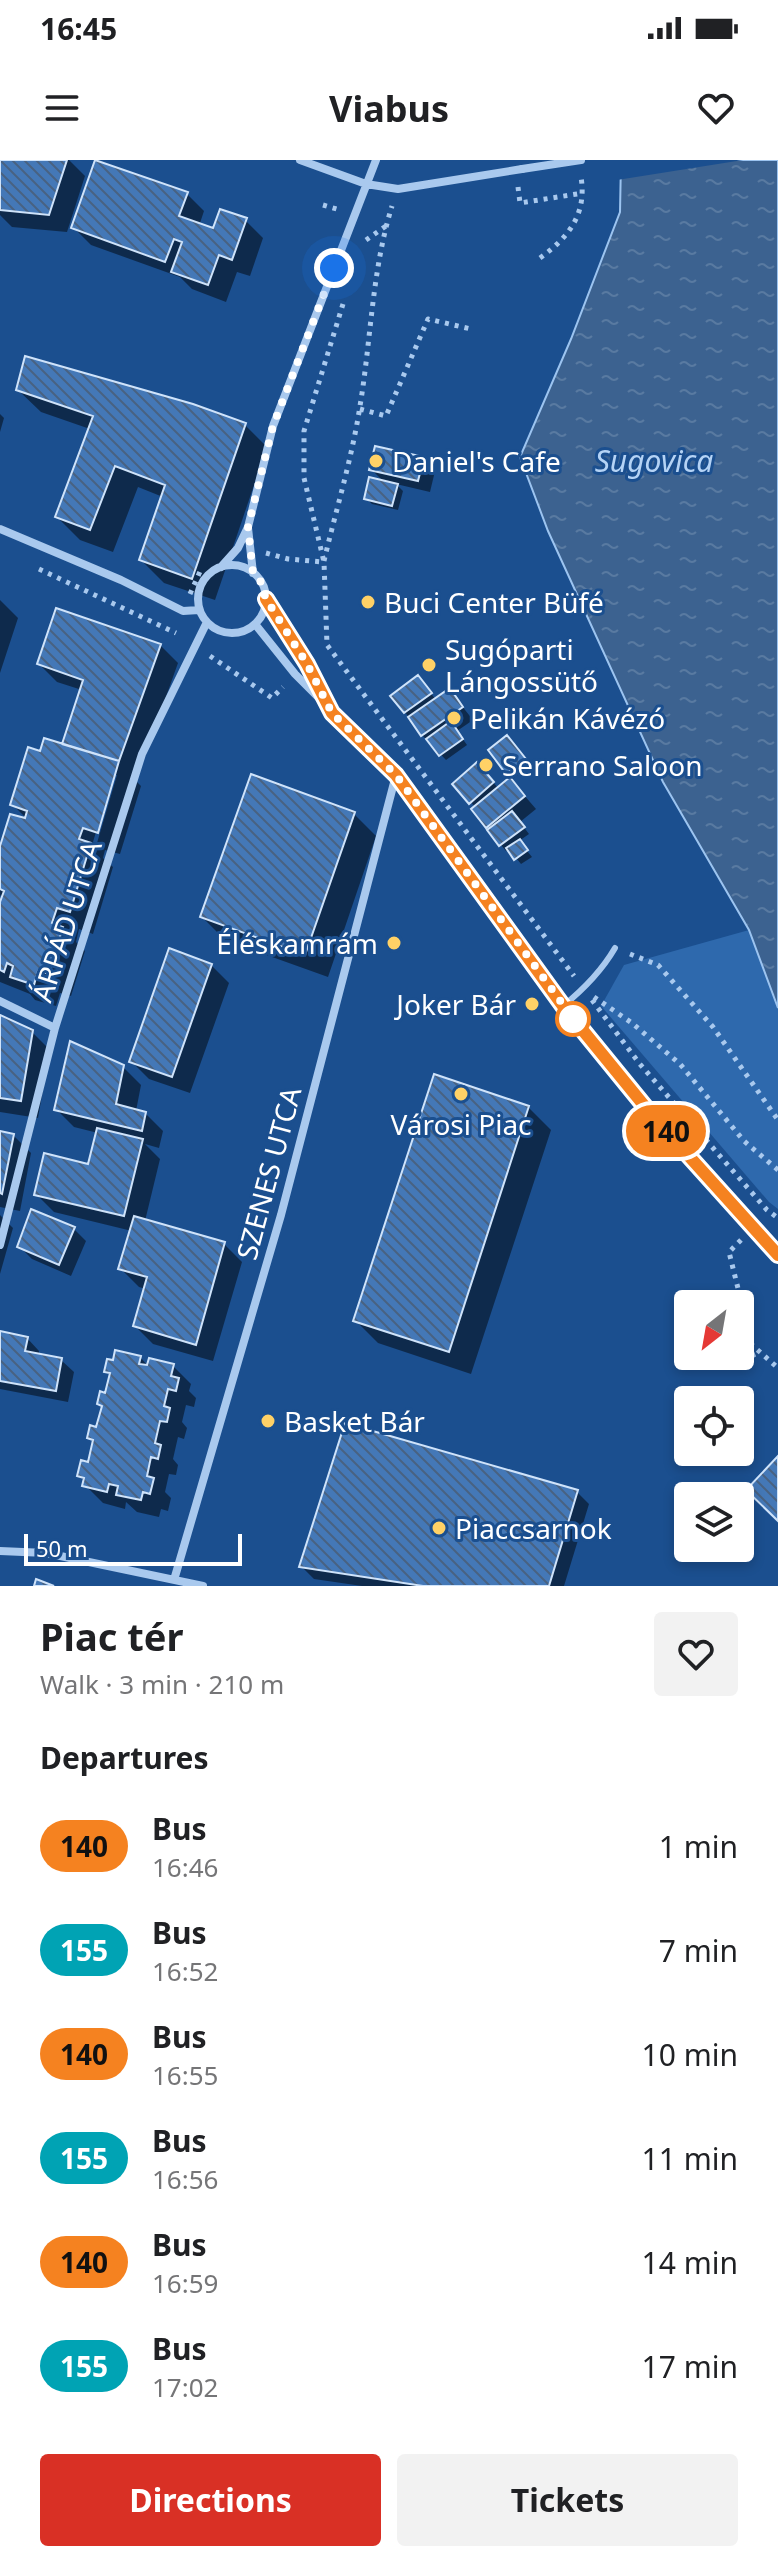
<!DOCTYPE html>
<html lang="en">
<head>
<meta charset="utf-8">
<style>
  :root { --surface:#fff; --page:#f2f2f2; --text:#202124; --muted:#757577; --accent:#d93025 }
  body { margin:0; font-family:"Noto Sans",sans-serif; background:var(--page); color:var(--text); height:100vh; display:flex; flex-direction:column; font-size:30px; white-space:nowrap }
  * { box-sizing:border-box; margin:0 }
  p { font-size:26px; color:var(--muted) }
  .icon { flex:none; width:44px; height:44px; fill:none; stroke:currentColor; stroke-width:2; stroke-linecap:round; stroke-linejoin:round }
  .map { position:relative; height:1426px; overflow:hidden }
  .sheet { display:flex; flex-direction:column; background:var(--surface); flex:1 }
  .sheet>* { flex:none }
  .badge { padding:0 16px; border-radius:26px; font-size:28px; line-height:52px }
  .needle { width:52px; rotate:211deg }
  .fabs { position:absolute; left:674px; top:1130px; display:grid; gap:16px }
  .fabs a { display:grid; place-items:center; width:80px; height:80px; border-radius:8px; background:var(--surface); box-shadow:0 4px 12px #0003; font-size:40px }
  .scale { position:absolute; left:24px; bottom:20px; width:218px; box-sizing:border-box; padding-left:8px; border:4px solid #fff; border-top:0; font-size:22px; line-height:28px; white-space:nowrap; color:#fff; -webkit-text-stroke:6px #1b4f8f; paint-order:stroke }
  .you { position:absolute; width:40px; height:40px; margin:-20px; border:6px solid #fff; border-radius:50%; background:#1a73e8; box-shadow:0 0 0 12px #1a73e833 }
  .map>.badge { position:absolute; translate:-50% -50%; box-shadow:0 0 0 4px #fff }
  h2 { padding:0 40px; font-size:30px; line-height:72px }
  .round { display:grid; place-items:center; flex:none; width:84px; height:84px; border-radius:8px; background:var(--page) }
  .head { display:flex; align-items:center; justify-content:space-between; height:136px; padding:0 40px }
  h1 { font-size:38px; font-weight:700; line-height:60px }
  .primary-button { display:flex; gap:16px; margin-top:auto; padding:16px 40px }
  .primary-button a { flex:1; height:92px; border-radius:8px; background:var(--accent); color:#fff; font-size:32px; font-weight:700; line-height:92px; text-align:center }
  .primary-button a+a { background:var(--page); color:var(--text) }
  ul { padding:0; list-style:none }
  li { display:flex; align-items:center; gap:24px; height:104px; padding:0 40px }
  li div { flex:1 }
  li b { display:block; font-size:30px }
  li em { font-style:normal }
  li .badge { min-width:88px; font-weight:700; text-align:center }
  .status { display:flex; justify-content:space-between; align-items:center; height:56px; padding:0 40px; background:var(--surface); direction:ltr }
  .status svg { height:22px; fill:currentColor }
  header { display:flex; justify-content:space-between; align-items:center; height:104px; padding:0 40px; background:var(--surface); font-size:36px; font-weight:700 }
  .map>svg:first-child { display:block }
  .green { fill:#2e69ad }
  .water { fill:url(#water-ripples); stroke:#9cc4f0; stroke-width:2 }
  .pier { fill:#1b4f8f }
  .shadow { fill:#0007; fill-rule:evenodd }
  .building { fill:url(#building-back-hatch); stroke:#cfe3fa; stroke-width:2 }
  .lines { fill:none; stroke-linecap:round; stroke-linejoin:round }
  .path { stroke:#a9c9ee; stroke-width:5; stroke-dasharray:4 6; stroke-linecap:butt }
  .service { stroke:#a9c9ee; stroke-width:6 }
  .minor { stroke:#a9c9ee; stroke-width:8 }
  .minor-bridge { stroke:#a9c9ee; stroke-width:8 }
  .line-casing { stroke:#fff; stroke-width:18 }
  .line { stroke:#f58220; stroke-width:12 }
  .walk { stroke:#fff; stroke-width:8; stroke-dasharray:0 14.4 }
  .poi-dot { fill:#ffd166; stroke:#1b4f8f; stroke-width:3 }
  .stop-dot { fill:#fff; stroke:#f58220; stroke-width:4 }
  .labels { text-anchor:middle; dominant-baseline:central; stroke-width:6; stroke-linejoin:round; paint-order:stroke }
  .poi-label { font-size:28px; fill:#fff; stroke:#1b4f8f; text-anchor:start }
  .street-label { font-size:28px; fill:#fff; stroke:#1b4f8f }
  .water-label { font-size:30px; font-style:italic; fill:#b5d3f5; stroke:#1b4f8f }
</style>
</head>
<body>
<div class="status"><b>16:45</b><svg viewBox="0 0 49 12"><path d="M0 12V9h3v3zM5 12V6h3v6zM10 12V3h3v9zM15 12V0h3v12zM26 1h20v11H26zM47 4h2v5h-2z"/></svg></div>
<header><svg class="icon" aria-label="menu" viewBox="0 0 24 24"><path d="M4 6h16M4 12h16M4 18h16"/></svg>Viabus<svg class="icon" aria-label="heart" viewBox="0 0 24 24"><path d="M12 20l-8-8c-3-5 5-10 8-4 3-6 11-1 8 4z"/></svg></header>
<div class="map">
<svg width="778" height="1426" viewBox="0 0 778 1426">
  <defs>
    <pattern id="water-ripples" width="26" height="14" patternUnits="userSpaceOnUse" patternTransform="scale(2)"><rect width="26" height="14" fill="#3c6290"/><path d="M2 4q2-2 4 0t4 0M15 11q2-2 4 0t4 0" fill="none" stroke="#597aa1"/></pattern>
    <pattern id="building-back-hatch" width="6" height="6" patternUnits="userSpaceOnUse" patternTransform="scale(2)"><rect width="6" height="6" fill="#4478b7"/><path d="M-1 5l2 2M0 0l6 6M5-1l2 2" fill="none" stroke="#486282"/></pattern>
  </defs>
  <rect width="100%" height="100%" fill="#1b4f8f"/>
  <!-- green -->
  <path class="green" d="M 749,770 L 778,848 L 778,1049 L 769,1042 L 601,846 L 624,805 Z"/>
  <!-- water -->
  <path class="water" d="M 621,0 L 778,0 L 778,848 L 749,770 L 663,622 L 548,371 L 520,297 L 571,179 L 620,52 Z"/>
  <!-- pier -->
  <path class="pier" d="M 617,0 L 743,0 L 617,20 Z"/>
  <!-- shadow -->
  <path class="shadow" d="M 0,0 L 69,0 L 85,16 L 67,72 L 12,67 L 0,55 Z
    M 186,33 L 204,51 L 199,66 L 214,71 L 245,60 L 263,78 L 250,116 L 237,112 L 226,142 L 192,129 L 180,117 L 91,85 L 73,67 Z
    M 18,230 L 245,265 L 267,287 L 215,440 L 164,423 L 141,400 L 163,337 L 138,327 L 113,392 L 80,380 L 57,357 L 90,269 L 41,252 Z
    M 0,254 L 4,258 L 0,272 Z
    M 422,299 L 435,311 L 430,332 L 396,324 L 403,331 L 398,350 L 372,344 L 366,338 L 385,323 L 371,309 Z
    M 0,440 L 18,458 L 0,513 Z
    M 160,485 L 178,503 L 136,621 L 141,626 L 120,694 L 105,690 L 103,698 L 113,707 L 93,774 L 79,769 L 76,782 L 85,791 L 71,836 L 60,833 L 56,846 L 35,840 L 30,834 L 0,822 L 0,744 L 3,738 L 0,735 L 0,693 L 30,662 L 12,644 L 42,593 L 63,586 L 82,530 L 57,522 L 39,504 ZM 113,615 L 117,615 L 97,683 L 93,682 Z
    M 423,523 L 436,540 L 450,531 L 473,560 L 457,571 L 467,585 L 446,600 L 422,575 L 393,536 Z
    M 513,584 L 530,606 L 511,620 L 536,649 L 520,662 L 529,674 L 519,681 L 532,697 L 521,704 L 509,689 L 506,691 L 501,685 L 476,648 L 455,624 L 482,610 L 499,629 L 513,618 L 491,591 Z
    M 353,653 L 376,676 L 328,817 L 225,780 L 202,757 Z
    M 211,805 L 229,823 L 190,933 L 149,919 L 131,901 Z
    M 0,857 L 32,872 L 50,890 L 38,958 L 0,952 Z
    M 123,907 L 141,925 L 136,951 L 145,953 L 163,971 L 159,988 L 145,984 L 160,999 L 145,1061 L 224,1084 L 242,1102 L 213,1201 L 153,1184 L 135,1166 L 146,1129 L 139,1127 L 121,1109 L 132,1071 L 54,1052 L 36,1034 L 90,1006 L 98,973 L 74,967 L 56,949 Z
    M 528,947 L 551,970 L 471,1214 L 378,1183 L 355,1160 Z
    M 0,973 L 13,975 L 31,993 L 20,1051 L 0,1047 Z
    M 0,1055 L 13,1068 L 0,1114 Z
    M 74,1069 L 86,1081 L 71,1116 L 32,1099 L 20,1087 Z
    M 0,1173 L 27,1178 L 39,1191 L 39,1196 L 61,1200 L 74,1212 L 68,1242 L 0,1229 Z
    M 140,1197 L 149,1207 L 173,1206 L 191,1224 L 189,1231 L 196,1238 L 194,1247 L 186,1245 L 182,1262 L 187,1268 L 184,1279 L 178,1277 L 173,1299 L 178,1305 L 176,1315 L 169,1314 L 165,1332 L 171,1338 L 168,1351 L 161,1349 L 159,1357 L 137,1352 L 126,1342 L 125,1349 L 103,1343 L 85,1325 L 85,1322 L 79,1315 L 89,1305 L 95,1283 L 89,1278 L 98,1270 L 103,1248 L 99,1244 L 106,1235 L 111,1216 L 106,1211 Z
    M 577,1332 L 589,1344 L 564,1426 L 362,1426 L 314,1419 L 301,1406 Z"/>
  <!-- building -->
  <path class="building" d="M 0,0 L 67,0 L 49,55 L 0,50 Z
    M 95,0 L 188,32 L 179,56 L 213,68 L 220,49 L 247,58 L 232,100 L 219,95 L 208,125 L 171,112 L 182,82 L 174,79 L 165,102 L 71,68 Z
    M 25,196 L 193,244 L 246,263 L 192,419 L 139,400 L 165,325 L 115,306 L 90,370 L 55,357 L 93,256 L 16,230 Z
    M 375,286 L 424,297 L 418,321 L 369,310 Z
    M 369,317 L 398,324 L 392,346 L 364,339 Z
    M 56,448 L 161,484 L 119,601 L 62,584 L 83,520 L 37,504 Z
    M 418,515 L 432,533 L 404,553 L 390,536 Z
    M 450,528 L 463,547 L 421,576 L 408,557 Z
    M 451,561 L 463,579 L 439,596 L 426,579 Z
    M 507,575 L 526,599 L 506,614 L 488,590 Z
    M 44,578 L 119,601 L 98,673 L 83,668 L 79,679 L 91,683 L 70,752 L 57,748 L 52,763 L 63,767 L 49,814 L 38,811 L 34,825 L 10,817 L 13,806 L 7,803 L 4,812 L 0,810 L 0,742 L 4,731 L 0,729 L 0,686 L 10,654 L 25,658 L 27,651 L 10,645 L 28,587 L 40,591 Z
    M 477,602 L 494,622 L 469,644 L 452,624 Z
    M 251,614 L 355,652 L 305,795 L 200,757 Z
    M 510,617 L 525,636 L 486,668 L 471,649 Z
    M 512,651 L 525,667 L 499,686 L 487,670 Z
    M 520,679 L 528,690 L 514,700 L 506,688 Z
    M 169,788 L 212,804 L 172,917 L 129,902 Z
    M 0,855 L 33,870 L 21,941 L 0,938 Z
    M 70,881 L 124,905 L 116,944 L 146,952 L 142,971 L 54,950 Z
    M 434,914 L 529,946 L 449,1192 L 353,1161 Z
    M 97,968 L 143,979 L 124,1056 L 34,1035 L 44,993 L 88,1004 Z
    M 0,971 L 14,974 L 2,1034 L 0,1033 Z
    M 31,1049 L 75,1067 L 59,1105 L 17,1087 Z
    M 134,1056 L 225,1082 L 196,1185 L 133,1166 L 147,1117 L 118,1109 Z
    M 0,1171 L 28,1177 L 25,1191 L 62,1198 L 56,1231 L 0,1221 Z
    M 115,1190 L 141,1196 L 139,1204 L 147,1205 L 149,1198 L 174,1204 L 171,1216 L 179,1218 L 176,1231 L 168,1229 L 164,1246 L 170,1248 L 167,1262 L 160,1261 L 155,1283 L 161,1285 L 158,1299 L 151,1297 L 147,1316 L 154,1318 L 150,1334 L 143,1332 L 141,1340 L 116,1335 L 118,1326 L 109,1324 L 107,1332 L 82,1326 L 84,1318 L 77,1316 L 81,1300 L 88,1302 L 93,1280 L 87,1278 L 90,1265 L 96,1267 L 102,1246 L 97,1244 L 100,1231 L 105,1233 L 110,1213 L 104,1212 L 107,1199 L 113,1200 Z
    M 345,1263 L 578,1330 L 549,1426 L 423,1426 L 299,1407 Z
    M 778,1296 L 778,1361 L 746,1330 Z
    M 36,1419 L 54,1426 L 34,1426 Z"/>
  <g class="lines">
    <!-- path -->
    <path class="path" d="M 518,27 L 520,43 L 583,33
      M 323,45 L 340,50
      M 366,80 L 386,66
      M 540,98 C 569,77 587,54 581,17
      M 343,144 L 304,271 L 304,318 L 324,402 L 327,485 L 574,816
      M 360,249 L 386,256 L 428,159 L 471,169
      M 266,393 L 288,399 L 323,402
      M 324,401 C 336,350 352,298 360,246 C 371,180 372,110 392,46
      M 39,409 L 176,473
      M 190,434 L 202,407
      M 210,496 L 272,538 L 283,527
      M 630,794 L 658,805 L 713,867 L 778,960
      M 594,837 L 632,863 L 680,904 L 744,981 L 778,1010
      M 592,840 L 639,903 L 767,1050 L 778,1058
      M 741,1080 L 729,1092 L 752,1185 L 778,1208
      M 747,1205 L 753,1195 L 760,1192"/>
    <!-- service -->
    <path class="service" d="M 563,846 C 584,829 601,812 615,788"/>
    <!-- minor -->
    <path class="minor" d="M 300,0 L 366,24 L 398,29 L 522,9
      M 248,368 L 253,413
      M 0,369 L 121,420 L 183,451 L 199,450
      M198 439a34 34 0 1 1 68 0a34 34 0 1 1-68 0Z
      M 221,407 L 238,388 L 248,367 L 273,266 L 376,0
      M 266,439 L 307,504 L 328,545
      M 255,464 L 295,514 L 396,615 L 563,846 L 651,954 L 778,1095
      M 0,841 L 55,868
      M 0,1085 L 55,868 L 142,594 L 207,462
      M 0,1391 L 46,1393 L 203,1426
      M 174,1420 L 281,1055 L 396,615"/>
    <!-- minor-bridge -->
    <path class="minor-bridge" d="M 522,9 L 581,0"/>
  </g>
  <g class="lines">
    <defs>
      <path id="line" d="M 266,439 L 307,504 L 332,553 L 396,615 L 563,846 L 651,954 L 778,1095"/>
    </defs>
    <!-- line casing -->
    <use href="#line" class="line-casing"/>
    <!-- line -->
    <use href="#line" class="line"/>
    <!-- walk -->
    <path class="walk" d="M 334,108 L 273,266 L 248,367 L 253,413 L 260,420 L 266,439 L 307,504 L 332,553 L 396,615 L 580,868 L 573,859"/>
  </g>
  <!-- markers -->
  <g class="poi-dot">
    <circle cx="376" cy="301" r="8"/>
    <circle cx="368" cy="442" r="8"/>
    <circle cx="429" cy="505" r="8"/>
    <circle cx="454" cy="558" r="8"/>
    <circle cx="486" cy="605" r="8"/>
    <circle cx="394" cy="783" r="8"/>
    <circle cx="532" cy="844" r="8"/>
    <circle cx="461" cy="934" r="8"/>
    <circle cx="268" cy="1261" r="8"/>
    <circle cx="439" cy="1368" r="8"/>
  </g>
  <circle class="stop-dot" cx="573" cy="859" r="16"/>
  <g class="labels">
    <!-- poi labels -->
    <g class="poi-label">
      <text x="392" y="301">Daniel's Cafe</text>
      <text x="384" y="442">Buci Center Büfé</text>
      <text x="445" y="489">Sugóparti<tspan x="445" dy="32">Lángossütő</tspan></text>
      <text x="470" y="558">Pelikán Kávézó</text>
      <text x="502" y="605">Serrano Saloon</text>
      <text x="378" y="783" text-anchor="end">Éléskamrám</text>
      <text x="516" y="844" text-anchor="end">Joker Bár</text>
      <text x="461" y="964" text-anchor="middle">Városi Piac</text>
      <text x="284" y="1261">Basket Bár</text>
      <text x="455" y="1368">Piaccsarnok</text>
    </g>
    <!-- street labels -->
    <g class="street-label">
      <text transform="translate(66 761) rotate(-72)">ÁRPÁD UTCA</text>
      <text transform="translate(268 1013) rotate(-75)">SZENES UTCA</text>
    </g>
    <!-- water labels -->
    <g class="water-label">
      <text x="654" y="300">Sugovica</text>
    </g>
  </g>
</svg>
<div class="fabs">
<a><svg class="needle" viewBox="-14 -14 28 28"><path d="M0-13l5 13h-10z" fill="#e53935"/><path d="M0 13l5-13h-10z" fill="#757577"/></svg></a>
<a><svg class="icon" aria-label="locate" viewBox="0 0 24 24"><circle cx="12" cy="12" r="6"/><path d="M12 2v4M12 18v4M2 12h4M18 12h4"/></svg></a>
<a><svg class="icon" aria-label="layers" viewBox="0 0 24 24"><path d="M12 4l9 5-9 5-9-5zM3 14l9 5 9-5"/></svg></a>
</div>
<div class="scale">50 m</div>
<div class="you" style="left:334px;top:108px"></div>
<b class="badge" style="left:666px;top:971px;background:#f58220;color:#111">140</b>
</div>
<section class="sheet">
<div class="head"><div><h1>Piac tér</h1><p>Walk · 3 min · 210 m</p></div><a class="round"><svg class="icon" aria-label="heart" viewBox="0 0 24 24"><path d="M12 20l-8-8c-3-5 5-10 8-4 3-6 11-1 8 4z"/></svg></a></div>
<h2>Departures</h2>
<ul>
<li><span class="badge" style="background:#f58220;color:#111">140</span><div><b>Bus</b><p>16:46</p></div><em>1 min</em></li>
<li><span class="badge" style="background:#00a3b4;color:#fff">155</span><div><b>Bus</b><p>16:52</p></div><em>7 min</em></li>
<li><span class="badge" style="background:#f58220;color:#111">140</span><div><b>Bus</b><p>16:55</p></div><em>10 min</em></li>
<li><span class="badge" style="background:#00a3b4;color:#fff">155</span><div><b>Bus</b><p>16:56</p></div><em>11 min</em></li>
<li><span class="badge" style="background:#f58220;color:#111">140</span><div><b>Bus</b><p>16:59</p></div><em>14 min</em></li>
<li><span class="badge" style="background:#00a3b4;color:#fff">155</span><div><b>Bus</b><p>17:02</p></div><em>17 min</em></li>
</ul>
<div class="primary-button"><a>Directions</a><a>Tickets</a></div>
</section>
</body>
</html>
